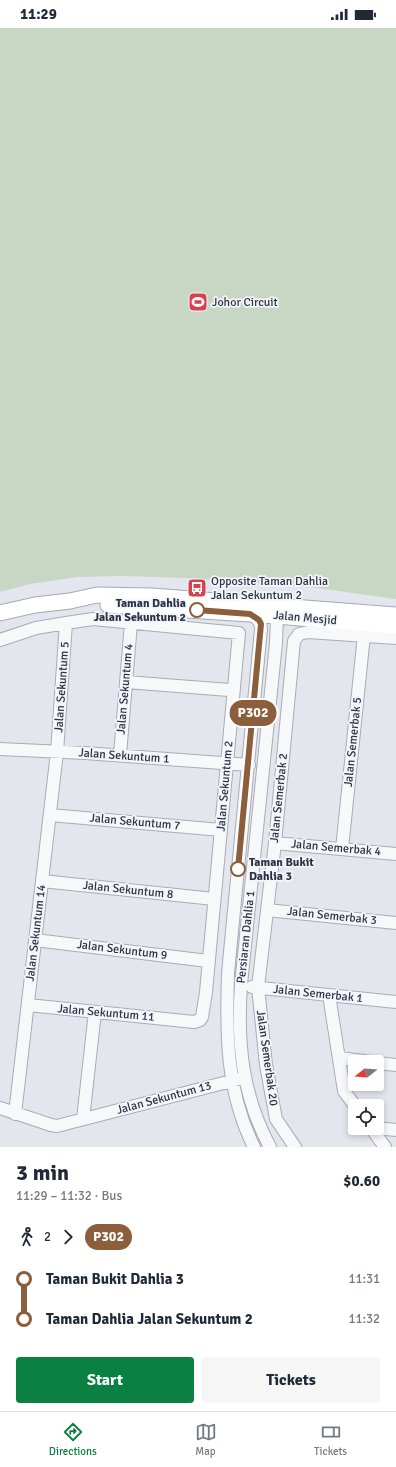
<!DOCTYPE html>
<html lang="en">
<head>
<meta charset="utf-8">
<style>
  :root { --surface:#fff; --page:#f6f6f7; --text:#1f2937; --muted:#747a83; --line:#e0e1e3; --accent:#0b8043 }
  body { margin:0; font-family:Signika,sans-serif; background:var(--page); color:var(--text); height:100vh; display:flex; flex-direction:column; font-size:15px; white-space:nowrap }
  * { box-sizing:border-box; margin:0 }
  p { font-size:13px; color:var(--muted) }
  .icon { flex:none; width:22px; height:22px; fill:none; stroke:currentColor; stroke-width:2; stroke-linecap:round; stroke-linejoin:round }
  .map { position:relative; height:1119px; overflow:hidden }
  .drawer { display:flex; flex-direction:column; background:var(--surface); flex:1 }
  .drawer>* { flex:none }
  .badge { padding:0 8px; border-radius:13px; font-size:14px; line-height:26px }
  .needle { width:26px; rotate:253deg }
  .buttons { position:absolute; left:348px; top:1027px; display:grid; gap:8px }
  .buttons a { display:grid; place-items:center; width:36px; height:36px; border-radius:4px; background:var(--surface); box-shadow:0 2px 6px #0003; font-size:20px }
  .map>.badge { position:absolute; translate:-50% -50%; box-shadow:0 0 0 2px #fff }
  .legs { display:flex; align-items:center; gap:6px; height:44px; padding:0 16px; font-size:13px }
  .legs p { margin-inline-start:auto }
  .overview { display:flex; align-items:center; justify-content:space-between; height:68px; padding:0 16px }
  h1 { font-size:22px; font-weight:800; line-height:30px }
  .primary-button { display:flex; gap:8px; margin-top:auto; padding:8px 16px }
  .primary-button a { flex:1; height:46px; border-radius:4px; background:var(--accent); color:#fff; font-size:16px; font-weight:800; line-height:46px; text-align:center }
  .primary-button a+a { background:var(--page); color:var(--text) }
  ul { padding:0 16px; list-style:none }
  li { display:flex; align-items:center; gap:14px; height:40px; font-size:15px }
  li i { display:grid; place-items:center; width:6px; height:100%; margin:0 5px; background:currentColor }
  li i::after { content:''; width:10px; height:10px; margin:-5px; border:3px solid; border-radius:50%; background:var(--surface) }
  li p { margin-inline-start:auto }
  li:first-child i { background:linear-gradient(#0000 50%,currentColor 0) }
  li:last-child i { background:linear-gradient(currentColor 50%,#0000 0) }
  .status { display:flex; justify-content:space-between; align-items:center; height:28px; padding:0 20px; background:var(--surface); direction:ltr }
  .status svg { height:11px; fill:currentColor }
  .menu { display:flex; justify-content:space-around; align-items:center; height:56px; border-top:1px solid var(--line); background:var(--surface); font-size:11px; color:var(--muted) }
  .menu a { display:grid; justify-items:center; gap:2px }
  .menu .active { color:var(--accent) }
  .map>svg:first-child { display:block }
  .green { fill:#c7d7c4 }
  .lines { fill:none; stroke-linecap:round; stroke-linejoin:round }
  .minor-casing { stroke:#a8acb7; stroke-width:14 }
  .major-casing { stroke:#a2a9b9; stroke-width:17 }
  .minor { stroke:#f7f8fa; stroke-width:12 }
  .major { stroke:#fff; stroke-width:15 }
  .line-1-casing { stroke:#fff; stroke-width:9 }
  .line-1 { stroke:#8b5e3c; stroke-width:6 }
  .stop-1-dot { fill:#fff; stroke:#8b5e3c; stroke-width:2 }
  .labels { text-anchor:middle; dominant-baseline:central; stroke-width:3.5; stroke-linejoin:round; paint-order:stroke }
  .poi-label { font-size:12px; fill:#2a3246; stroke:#f4f5f9; text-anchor:start }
  .stop-label { font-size:12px; font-weight:bold; fill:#2a3246; stroke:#f4f5f9; text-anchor:end }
  .street-label { font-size:12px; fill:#2a3246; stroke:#f4f5f9 }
</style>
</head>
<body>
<div class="status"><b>11:29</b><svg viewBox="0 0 49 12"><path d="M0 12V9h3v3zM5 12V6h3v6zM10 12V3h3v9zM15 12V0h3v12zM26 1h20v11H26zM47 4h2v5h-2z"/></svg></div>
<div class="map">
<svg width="396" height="1119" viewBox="0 0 396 1119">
  <rect width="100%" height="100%" fill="#e3e6ec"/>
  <!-- green -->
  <path class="green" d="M 0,0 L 396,0 L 396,571 L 310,559 L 188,550 L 122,548 L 77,549 L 30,556 L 0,564 Z"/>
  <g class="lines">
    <defs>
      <path id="minor" d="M 250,586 C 257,590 261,593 261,601 L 228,945 C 226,1006 226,1063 254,1119
        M 0,612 L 36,600 L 66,595 L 93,591 L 239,605 L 206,964 L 202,989 L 200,992 L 194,994 L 28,977
        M 126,654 L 229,662
        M 0,721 L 85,725 L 249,737
        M 120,727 L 131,595
        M 50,787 L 221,802
        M 275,815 L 396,826
        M 342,821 L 364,607
        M 42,853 L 214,871
        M 267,882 L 396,895
        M 35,912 L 208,933
        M 252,959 L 396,974
        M 329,967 L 344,1063 L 355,1078
        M 340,1030 L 371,1034
        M 377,1035 L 396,1037
        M 0,1080 L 51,1097 L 57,1098 L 239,1051
        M 15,1086 L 57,724 L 66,595
        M 83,1091 L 95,984
        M 371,1100 L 385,1119
        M 377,1100 L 396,1102
        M 270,1119 C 242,1067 237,1015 241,957 L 276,615 L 277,588 L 273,581
        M 295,1119 L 276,1091 L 266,1037 L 258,959 L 275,815 L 294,613 L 299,606 L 308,604 L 396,610"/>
      <path id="major" d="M 108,577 L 250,586 L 396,598
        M 0,585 L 35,577 L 70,573 L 97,567 L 152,568 L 396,587"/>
    </defs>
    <!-- minor casing -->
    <use href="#minor" class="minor-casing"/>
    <!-- major casing -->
    <use href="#major" class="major-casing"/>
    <!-- minor -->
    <use href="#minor" class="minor"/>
    <!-- major -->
    <use href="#major" class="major"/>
  </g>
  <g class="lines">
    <defs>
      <path id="line-1" d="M 197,582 L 250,586 L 259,592 L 261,596 L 238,841"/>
    </defs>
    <!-- line-1 casing -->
    <use href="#line-1" class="line-1-casing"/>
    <!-- line-1 -->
    <use href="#line-1" class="line-1"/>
  </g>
  <!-- icons -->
  <defs>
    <symbol id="stadium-square" viewBox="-11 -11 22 22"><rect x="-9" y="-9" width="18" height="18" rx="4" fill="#d7424d" stroke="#f4f5f9"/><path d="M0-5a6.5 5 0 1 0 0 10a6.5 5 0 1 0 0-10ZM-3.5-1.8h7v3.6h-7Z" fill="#fff"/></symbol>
    <symbol id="bus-square" viewBox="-11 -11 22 22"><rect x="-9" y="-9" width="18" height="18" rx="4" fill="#d7424d" stroke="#f4f5f9"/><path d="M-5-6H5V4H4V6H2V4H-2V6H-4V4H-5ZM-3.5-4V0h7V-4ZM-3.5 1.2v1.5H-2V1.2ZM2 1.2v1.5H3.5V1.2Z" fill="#fff"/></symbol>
  </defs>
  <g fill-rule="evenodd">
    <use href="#stadium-square" x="187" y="263" width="22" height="22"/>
    <use href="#bus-square" x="186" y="549" width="22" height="22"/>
  </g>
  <!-- markers -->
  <g class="stop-1-dot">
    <circle cx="197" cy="582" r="7"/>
    <circle cx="238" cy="841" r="7"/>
  </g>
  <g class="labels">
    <!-- poi labels -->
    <g class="poi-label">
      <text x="212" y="274">Johor Circuit</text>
      <text x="211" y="553">Opposite Taman Dahlia<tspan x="211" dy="14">Jalan Sekuntum 2</tspan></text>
    </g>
    <!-- stop labels -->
    <g class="stop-label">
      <text x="186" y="575">Taman Dahlia<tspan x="186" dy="14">Jalan Sekuntum 2</tspan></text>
      <text x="249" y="834" text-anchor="start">Taman Bukit<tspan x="249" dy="14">Dahlia 3</tspan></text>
    </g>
    <!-- street labels -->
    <g class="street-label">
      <text transform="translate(305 590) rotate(5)">Jalan Mesjid</text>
      <text transform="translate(62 659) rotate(-86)">Jalan Sekuntum 5</text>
      <text transform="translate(125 661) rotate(-85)">Jalan Sekuntum 4</text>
      <text transform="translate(353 714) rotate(-84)">Jalan Semerbak 5</text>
      <text transform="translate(124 728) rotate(4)">Jalan Sekuntum 1</text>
      <text transform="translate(225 758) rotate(-85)">Jalan Sekuntum 2</text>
      <text transform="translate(279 770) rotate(-84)">Jalan Semerbak 2</text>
      <text transform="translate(135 794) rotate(5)">Jalan Sekuntum 7</text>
      <text transform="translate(336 820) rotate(5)">Jalan Semerbak 4</text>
      <text transform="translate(128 862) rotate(6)">Jalan Sekuntum 8</text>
      <text transform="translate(332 888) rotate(6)">Jalan Semerbak 3</text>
      <text transform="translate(36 905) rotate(-83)">Jalan Sekuntum 14</text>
      <text transform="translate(246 909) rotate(-84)">Persiaran Dahlia 1</text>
      <text transform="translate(122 922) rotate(7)">Jalan Sekuntum 9</text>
      <text transform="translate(318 966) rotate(6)">Jalan Semerbak 1</text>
      <text transform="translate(106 985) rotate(5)">Jalan Sekuntum 11</text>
      <text transform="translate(267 1030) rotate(82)">Jalan Semerbak 20</text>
      <text transform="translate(164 1070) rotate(-15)">Jalan Sekuntum 13</text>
    </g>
  </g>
</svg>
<div class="buttons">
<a><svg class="needle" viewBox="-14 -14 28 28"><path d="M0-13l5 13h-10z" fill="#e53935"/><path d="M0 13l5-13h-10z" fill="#747a83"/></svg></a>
<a><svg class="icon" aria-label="locate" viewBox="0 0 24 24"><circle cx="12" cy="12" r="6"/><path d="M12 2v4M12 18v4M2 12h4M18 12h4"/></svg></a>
</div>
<b class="badge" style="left:253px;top:685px;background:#8b5e3c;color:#fff">P302</b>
</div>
<section class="drawer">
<div class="overview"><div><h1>3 min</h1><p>11:29 – 11:32 · Bus</p></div><b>$0.60</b></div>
<div class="legs"><svg class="icon" aria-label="walk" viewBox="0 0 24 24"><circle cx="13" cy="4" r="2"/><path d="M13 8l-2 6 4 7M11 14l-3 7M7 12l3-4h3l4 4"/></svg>2<svg class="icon" aria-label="forward" viewBox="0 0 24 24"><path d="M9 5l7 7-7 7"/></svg><b class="badge" style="background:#8b5e3c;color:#fff">P302</b></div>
<ul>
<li><i style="color:#8b5e3c"></i><b>Taman Bukit Dahlia 3</b><p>11:31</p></li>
<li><i style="color:#8b5e3c"></i><b>Taman Dahlia Jalan Sekuntum 2</b><p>11:32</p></li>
</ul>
<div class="primary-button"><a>Start</a><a>Tickets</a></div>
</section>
<nav class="menu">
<a class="active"><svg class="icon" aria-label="directions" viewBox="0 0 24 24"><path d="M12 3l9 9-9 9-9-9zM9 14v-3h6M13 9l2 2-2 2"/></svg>Directions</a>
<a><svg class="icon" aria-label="map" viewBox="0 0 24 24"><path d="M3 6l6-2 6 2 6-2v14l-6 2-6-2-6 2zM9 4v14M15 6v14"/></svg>Map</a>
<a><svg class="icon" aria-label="tickets" viewBox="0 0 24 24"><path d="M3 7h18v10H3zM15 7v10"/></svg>Tickets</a>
</nav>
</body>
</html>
